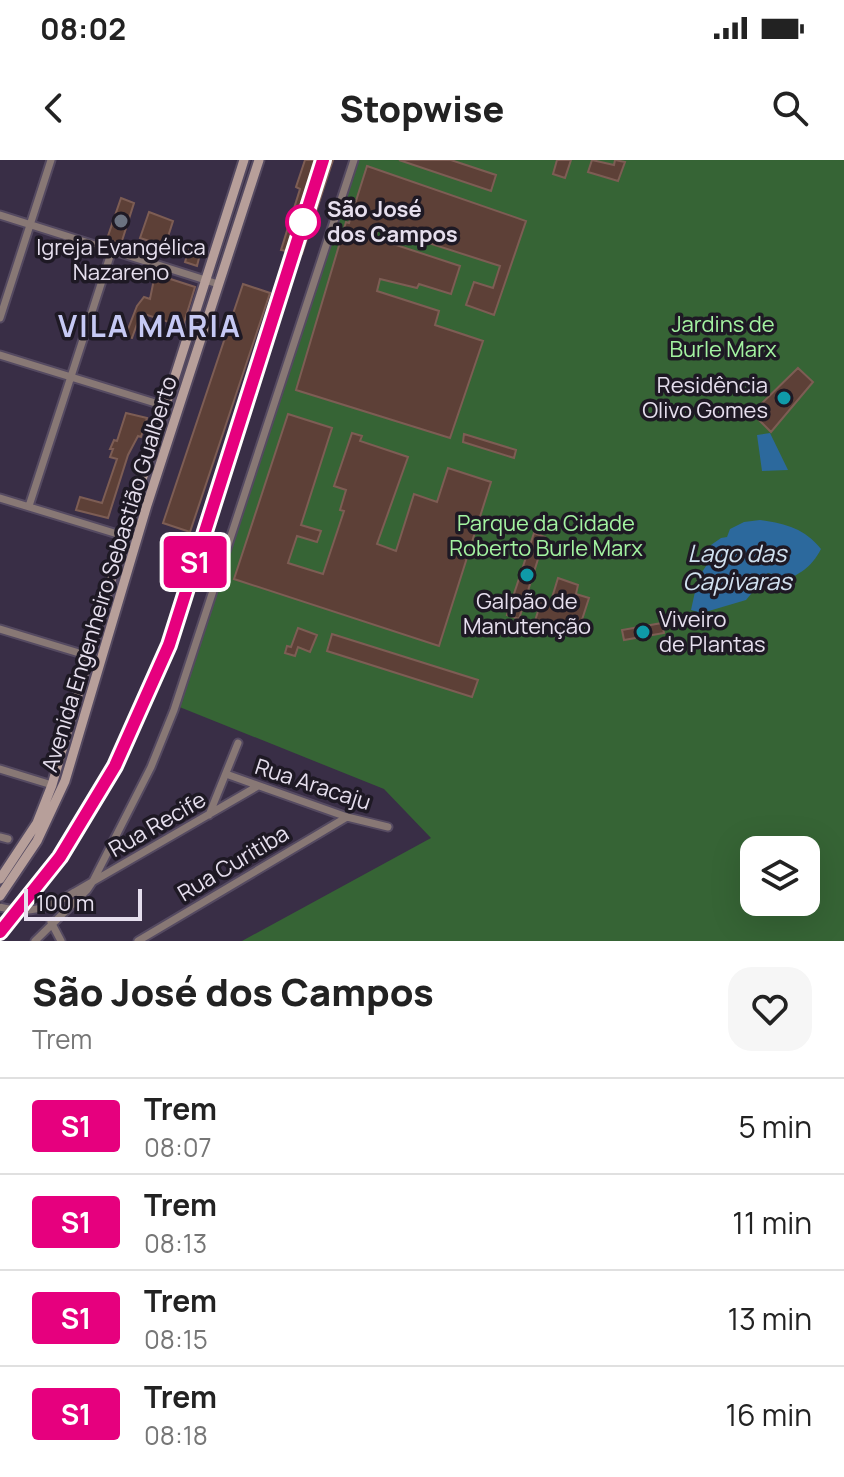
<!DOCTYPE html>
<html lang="pt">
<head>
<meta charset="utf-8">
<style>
  :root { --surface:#fff; --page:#f6f6f6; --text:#222; --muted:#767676; --line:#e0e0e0 }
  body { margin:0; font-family:Manrope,sans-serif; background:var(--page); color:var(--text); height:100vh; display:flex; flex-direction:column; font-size:30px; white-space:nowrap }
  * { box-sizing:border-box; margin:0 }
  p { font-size:26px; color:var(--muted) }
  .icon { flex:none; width:44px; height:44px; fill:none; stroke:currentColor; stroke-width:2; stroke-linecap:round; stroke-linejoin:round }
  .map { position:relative; height:781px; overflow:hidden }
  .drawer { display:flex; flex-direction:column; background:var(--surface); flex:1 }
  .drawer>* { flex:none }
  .badge { padding:0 16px; border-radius:6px; font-size:28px; line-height:52px }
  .buttons { position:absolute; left:740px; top:676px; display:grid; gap:16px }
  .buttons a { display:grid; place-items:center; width:80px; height:80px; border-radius:16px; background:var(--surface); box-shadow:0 8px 32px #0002; font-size:40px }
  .scale { position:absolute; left:24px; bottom:20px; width:118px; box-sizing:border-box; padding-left:8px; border:4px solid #e6dfee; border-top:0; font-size:22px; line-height:28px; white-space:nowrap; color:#e6dfee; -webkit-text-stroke:6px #1e1924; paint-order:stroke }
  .map>.badge { position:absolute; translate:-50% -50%; box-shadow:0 0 0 4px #fff }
  .round { display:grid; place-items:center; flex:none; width:84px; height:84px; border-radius:24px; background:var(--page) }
  .summary { display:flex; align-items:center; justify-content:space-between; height:136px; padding:0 32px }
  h1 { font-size:38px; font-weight:800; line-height:60px }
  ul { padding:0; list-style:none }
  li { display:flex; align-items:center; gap:24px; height:96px; padding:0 32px; border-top:2px solid var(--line) }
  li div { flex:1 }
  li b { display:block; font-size:30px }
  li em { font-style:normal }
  li .badge { min-width:88px; font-weight:700; text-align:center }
  .status { display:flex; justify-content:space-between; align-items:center; height:56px; padding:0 40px; background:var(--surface); direction:ltr }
  .status svg { height:22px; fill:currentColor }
  header { display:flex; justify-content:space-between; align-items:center; height:104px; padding:0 32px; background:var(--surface); font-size:36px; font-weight:800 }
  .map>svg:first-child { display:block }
  .green { fill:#366435; fill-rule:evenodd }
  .water { fill:#2c699d }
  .building { fill:#5d4037; stroke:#7d5d54; stroke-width:2 }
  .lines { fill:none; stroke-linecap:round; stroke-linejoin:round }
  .minor-casing { stroke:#554a61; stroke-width:11 }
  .secondary-casing { stroke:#554a61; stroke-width:13 }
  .minor { stroke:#887875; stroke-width:7 }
  .secondary { stroke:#b79f9a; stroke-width:9 }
  .rail { stroke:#a59daf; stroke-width:2; stroke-dasharray:10 10; stroke-linecap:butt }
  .minor-bridge-casing { stroke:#554a61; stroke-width:11; stroke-linecap:butt }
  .minor-bridge { stroke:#887875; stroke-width:7 }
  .line-casing { stroke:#fff; stroke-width:18 }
  .line { stroke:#e6007e; stroke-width:12 }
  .worship-dot { fill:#6b7280; stroke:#1e1924; stroke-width:3 }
  .stop-dot { fill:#fff; stroke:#e6007e; stroke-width:4 }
  .culture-dot { fill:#0f9aa8; stroke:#1e1924; stroke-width:3 }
  .labels { text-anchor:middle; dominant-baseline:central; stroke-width:7; stroke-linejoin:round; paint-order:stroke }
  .stop-label { font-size:22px; font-weight:bold; fill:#e6dfee; stroke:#1e1924; text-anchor:start }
  .poi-label { font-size:22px; fill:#e6dfee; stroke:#1e1924 }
  .park-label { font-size:22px; fill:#a3f3a1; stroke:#1e1924 }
  .street-label { font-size:22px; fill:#e6dfee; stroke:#1e1924 }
  .water-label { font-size:24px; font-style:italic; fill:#d1e1f0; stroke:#1e1924 }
  .district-label { font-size:30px; font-weight:bold; letter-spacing:2px; fill:#c6c9f4; stroke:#1e1924 }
</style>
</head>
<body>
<div class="status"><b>08:02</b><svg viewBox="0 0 49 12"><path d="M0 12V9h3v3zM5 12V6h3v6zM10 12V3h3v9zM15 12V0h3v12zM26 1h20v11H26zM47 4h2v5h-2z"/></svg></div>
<header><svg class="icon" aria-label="back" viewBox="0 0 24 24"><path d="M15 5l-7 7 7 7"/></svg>Stopwise<svg class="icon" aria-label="search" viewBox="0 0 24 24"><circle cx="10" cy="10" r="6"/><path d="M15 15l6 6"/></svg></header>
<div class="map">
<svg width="844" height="781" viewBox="0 0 844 781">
  <rect width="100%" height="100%" fill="#392e46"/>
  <!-- green -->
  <path class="green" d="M 357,0 L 844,0 L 844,781 L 242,781 L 431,678 L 384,629 L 177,546 L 212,448 L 278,237 ZM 754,690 L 806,690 L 806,742 L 754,742 Z"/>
  <!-- water -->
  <path class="water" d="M 770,273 L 788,310 L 762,311 L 757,275 Z
    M 760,360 C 786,364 804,368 821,389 C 811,408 800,414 781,422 L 775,415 L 768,413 L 746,440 L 702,453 L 691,450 L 698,418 L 710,400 L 711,385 L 721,378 L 727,377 L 730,369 L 744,362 Z"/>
  <!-- building -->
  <path class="building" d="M 305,0 L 333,0 L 302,94 L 281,90 L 300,29 L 296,27 Z
    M 399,0 L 451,0 L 496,15 L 491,31 Z
    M 557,0 L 571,0 L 565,18 L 553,14 Z
    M 592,0 L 614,5 L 615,0 L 625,2 L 618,21 L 588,12 Z
    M 367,6 L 526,61 L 494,155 L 466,145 L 474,122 L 493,128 L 500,106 L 379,67 L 375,78 L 460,106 L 451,134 L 419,124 L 417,128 L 380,119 L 377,131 L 439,151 L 435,165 L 483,181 L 450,278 L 296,230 L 346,62 L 349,63 Z
    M 121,38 L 134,43 L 121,84 L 107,79 Z
    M 149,52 L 173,61 L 165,86 L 140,78 Z
    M 191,82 L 202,86 L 197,106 L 185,102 Z
    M 155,114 L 195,127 L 184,163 L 178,165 L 141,153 L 132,178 L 125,177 L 137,146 L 144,137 L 150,139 Z
    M 243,124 L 270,133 L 190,372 L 163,363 Z
    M 798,208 L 813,222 L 771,272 L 752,253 Z
    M 126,253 L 147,258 L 141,277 L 138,276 L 128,295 L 108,358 L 76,350 L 80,337 L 102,343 L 117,299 L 110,297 L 113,289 L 110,289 L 114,280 L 117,281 Z
    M 288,254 L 332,268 L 301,365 L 321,371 L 317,382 L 297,376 L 288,403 L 323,414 L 344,351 L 340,350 L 346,330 L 334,326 L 352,273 L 362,276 L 360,281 L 408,297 L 377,384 L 396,391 L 414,334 L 437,342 L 448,308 L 491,322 L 439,486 L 234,419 Z
    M 464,274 L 516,290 L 514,298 L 463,282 Z
    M 534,373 L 545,377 L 519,459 L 507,455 Z
    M 558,418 L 578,425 L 576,434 L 589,438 L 578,472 L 564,468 L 562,476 L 533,467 L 542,439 L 551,441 Z
    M 662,463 L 664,473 L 624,480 L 622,470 Z
    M 298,468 L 317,475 L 310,492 L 298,487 L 295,496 L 285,493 L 287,486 L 291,487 Z
    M 332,474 L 478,520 L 472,537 L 327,491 Z"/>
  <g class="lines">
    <defs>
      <path id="minor" d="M 0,55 L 218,124
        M 0,158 L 51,0
        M 0,195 L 165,246
        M 0,338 L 124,376
        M 29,346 L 112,90
        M 0,469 L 89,496
        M 0,609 L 52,625
        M 226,614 L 347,657 L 388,667
        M 209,655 L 238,583
        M 0,677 L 8,679
        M 73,733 L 258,626
        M 51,762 L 61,781
        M 35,781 L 87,730 L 93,721 L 151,607 L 174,550 L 354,0
        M 138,781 L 347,657"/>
      <path id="secondary" d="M 0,719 L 37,663 L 52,625 L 124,376 L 244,0
        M 0,736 L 37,681 L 65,621 L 147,345 L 259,0"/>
    </defs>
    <!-- minor casing -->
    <use href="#minor" class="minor-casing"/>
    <!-- secondary casing -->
    <use href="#secondary" class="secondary-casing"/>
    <!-- minor -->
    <use href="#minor" class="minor"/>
    <!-- secondary -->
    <use href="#secondary" class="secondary"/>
    <!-- rail -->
    <path class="rail" d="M 0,772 L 60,697 L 115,606 L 169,485 L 323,0"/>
    <defs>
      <path id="minor-bridge" d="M 0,747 C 29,755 49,748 73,733"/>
    </defs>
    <!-- minor-bridge casing -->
    <use href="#minor-bridge" class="minor-bridge-casing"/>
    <!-- minor-bridge -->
    <use href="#minor-bridge" class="minor-bridge"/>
  </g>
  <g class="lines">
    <defs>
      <path id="line" d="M 0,772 L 60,697 L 115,606 L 169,485 L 323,0"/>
    </defs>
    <!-- line casing -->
    <use href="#line" class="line-casing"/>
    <!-- line -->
    <use href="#line" class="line"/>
  </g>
  <!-- markers -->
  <circle class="worship-dot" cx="121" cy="61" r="8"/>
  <circle class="stop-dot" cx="303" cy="62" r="16"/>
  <g class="culture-dot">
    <circle cx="784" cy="238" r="8"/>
    <circle cx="527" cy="415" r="8"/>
    <circle cx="643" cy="472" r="8"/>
  </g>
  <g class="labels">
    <!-- stop labels -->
    <g class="stop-label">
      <text x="327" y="49">São José<tspan x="327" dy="25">dos Campos</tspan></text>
    </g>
    <!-- poi labels -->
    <g class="poi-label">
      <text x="121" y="87">Igreja Evangélica<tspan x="121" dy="25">Nazareno</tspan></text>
      <text x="768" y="225" text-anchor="end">Residência<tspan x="768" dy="25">Olivo Gomes</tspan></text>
      <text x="527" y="441">Galpão de<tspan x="527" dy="25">Manutenção</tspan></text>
      <text x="659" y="459" text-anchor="start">Viveiro<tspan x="659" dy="25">de Plantas</tspan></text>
    </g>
    <!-- park labels -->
    <g class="park-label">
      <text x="723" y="164">Jardins de<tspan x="723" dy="25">Burle Marx</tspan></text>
      <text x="546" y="363">Parque da Cidade<tspan x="546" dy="25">Roberto Burle Marx</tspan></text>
    </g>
    <!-- street labels -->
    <g class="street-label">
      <text transform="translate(109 414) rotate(-73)">Avenida Engenheiro Sebastião Gualberto</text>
      <text transform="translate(313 624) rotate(18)">Rua Aracaju</text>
      <text transform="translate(157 664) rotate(-30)">Rua Recife</text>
      <text transform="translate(233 703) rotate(-31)">Rua Curitiba</text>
    </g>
    <!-- water labels -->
    <g class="water-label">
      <text x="737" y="392">Lago das<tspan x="737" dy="28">Capivaras</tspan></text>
    </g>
    <!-- district labels -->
    <g class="district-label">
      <text x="150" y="165">VILA MARIA</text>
    </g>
  </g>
</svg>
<div class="buttons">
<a><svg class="icon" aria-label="layers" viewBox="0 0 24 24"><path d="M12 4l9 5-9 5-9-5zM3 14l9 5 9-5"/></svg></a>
</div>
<div class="scale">100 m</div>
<b class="badge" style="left:195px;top:402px;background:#e6007e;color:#fff">S1</b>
</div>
<section class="drawer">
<div class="summary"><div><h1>São José dos Campos</h1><p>Trem</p></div><a class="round"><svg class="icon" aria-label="heart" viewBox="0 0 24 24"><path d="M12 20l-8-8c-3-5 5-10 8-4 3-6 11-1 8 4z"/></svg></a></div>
<ul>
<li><span class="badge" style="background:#e6007e;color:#fff">S1</span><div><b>Trem</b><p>08:07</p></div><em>5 min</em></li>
<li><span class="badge" style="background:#e6007e;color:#fff">S1</span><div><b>Trem</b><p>08:13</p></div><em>11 min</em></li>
<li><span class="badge" style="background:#e6007e;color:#fff">S1</span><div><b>Trem</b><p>08:15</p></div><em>13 min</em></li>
<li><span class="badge" style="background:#e6007e;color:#fff">S1</span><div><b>Trem</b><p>08:18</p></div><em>16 min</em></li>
</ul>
</section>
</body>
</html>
